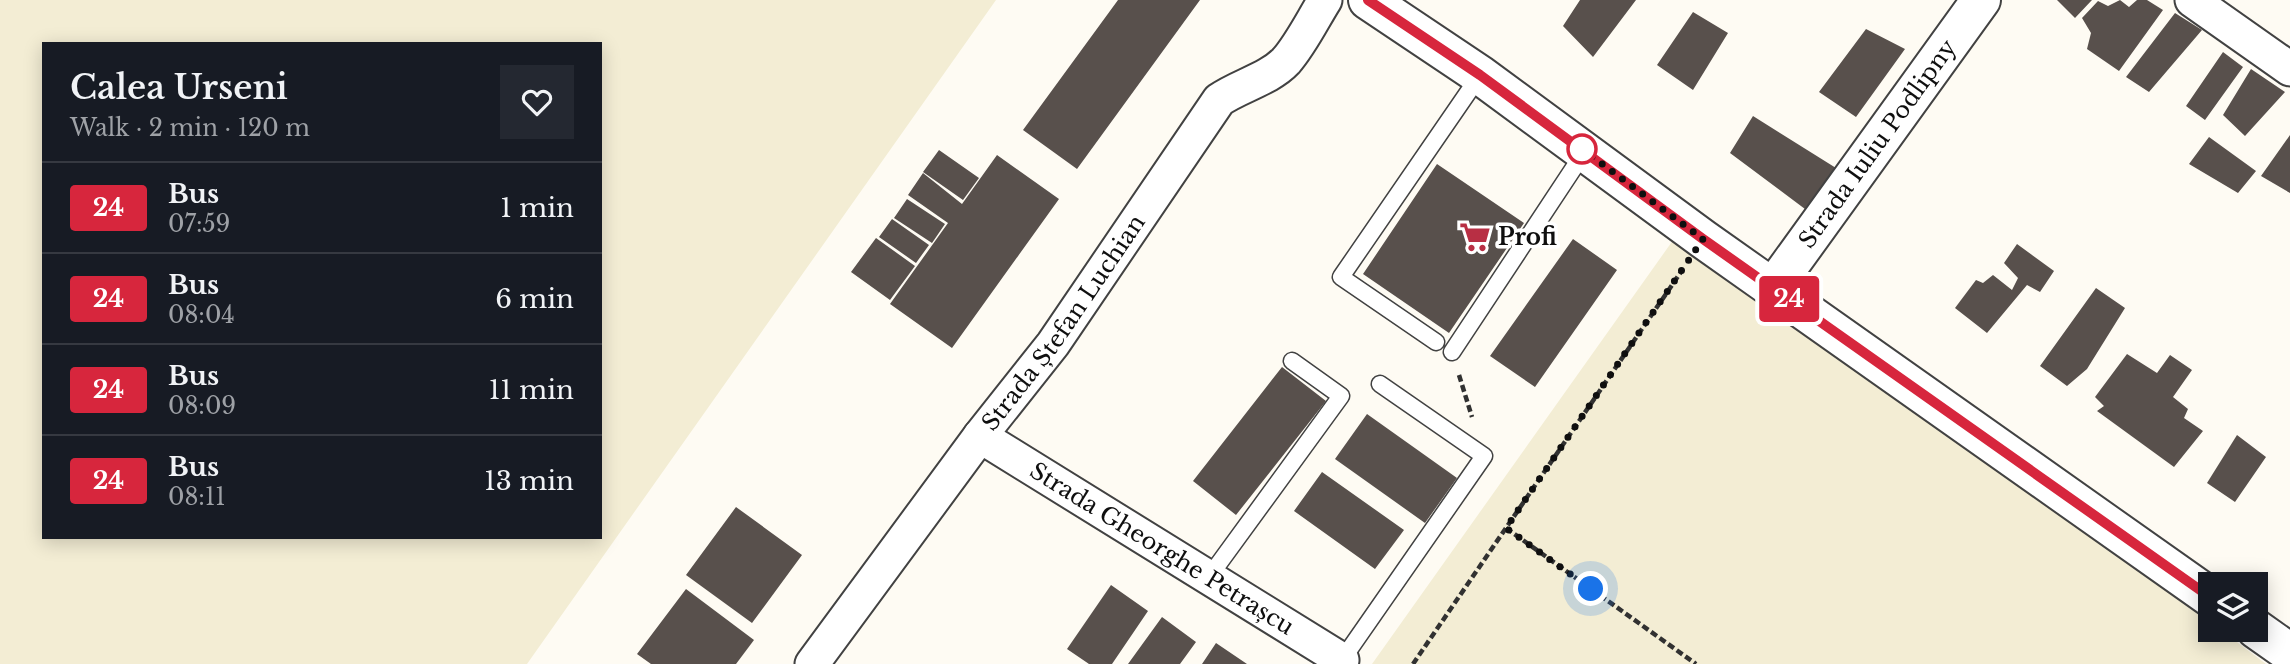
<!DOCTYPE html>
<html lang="en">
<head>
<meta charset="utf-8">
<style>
  :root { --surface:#171b24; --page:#242831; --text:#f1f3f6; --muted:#9ea1a6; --line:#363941 }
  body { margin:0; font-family:"Libre Baskerville",serif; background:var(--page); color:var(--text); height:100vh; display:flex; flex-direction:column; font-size:26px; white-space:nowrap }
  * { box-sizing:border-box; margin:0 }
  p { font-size:23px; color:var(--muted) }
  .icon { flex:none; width:38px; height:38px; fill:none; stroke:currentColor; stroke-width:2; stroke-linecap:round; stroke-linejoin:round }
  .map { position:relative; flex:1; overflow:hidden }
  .details { position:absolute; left:42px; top:42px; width:560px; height:497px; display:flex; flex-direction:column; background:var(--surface); border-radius:0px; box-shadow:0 4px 18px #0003 }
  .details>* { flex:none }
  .badge { padding:0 14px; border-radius:5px; font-size:24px; line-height:46px }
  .controls { position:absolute; left:2198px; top:572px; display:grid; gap:14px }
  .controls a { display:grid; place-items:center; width:70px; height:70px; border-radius:0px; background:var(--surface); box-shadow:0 4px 18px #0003; font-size:35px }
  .you { position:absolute; width:35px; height:35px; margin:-18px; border:5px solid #fff; border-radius:50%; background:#1a73e8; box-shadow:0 0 0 10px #1a73e833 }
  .map>.badge { position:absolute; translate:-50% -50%; box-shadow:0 0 0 4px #fff }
  .round { display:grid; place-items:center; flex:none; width:74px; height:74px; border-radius:0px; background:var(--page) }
  .summary { display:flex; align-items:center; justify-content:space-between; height:119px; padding:0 28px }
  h1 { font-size:33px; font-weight:600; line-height:52px }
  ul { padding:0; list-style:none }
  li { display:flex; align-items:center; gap:21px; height:91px; padding:0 28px; border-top:2px solid var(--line) }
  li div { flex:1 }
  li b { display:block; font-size:26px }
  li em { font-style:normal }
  li .badge { min-width:77px; font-weight:700; text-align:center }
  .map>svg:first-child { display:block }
  .farmland { fill:#f3edd4; fill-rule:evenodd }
  .building { fill:#58504c }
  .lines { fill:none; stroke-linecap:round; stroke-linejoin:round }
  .service-casing { stroke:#424242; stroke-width:19 }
  .minor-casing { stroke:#424242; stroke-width:37 }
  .tertiary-casing { stroke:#424242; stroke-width:42 }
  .path { stroke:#313131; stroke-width:4.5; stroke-dasharray:7 3.5; stroke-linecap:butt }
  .service { stroke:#fff; stroke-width:16 }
  .minor { stroke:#fff; stroke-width:33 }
  .tertiary { stroke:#fff; stroke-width:38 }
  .line-casing { stroke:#fff; stroke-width:16 }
  .line { stroke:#d7263d; stroke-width:10 }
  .walk { stroke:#0f0f0f; stroke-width:7; stroke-dasharray:0 12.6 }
  .stop-dot { fill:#fff; stroke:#d7263d; stroke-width:3.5 }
  .labels { text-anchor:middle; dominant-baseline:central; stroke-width:7; stroke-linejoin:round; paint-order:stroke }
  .street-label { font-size:23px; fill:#0f0f0f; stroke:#fff }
  .poi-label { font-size:23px; font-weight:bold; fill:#0f0f0f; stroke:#fff; text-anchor:start }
</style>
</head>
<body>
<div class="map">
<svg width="2290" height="664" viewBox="0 0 2290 664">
  <rect width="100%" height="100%" fill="#fefbf3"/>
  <!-- farmland -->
  <path class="farmland" d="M 0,0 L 996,0 L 527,664 L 0,664 ZM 44,44 L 600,44 L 600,537 L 44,537 Z
    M 1681,229 L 1934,408 L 2210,621 L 2210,630 L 2221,630 L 2266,664 L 1372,664 Z"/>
  <!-- building -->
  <path class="building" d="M 1118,0 L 1200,0 L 1077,169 L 1023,130 Z
    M 1580,0 L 1636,0 L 1593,57 L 1563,26 Z
    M 2057,0 L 2092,0 L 2075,18 Z
    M 2120,0 L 2129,7 L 2137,0 L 2147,0 L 2163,10 L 2119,71 L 2087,49 L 2091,33 L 2082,18 L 2098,1 L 2108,6 Z
    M 1693,12 L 1728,33 L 1693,90 L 1657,65 Z
    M 2175,13 L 2202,30 L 2149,92 L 2126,77 Z
    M 1866,29 L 1905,49 L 1856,117 L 1819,92 Z
    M 2223,52 L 2243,67 L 2205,120 L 2186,106 Z
    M 2251,69 L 2285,92 L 2245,136 L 2223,115 Z
    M 1753,116 L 1836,168 L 1805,209 L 1730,153 Z
    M 2290,135 L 2290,193 L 2261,176 Z
    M 2209,137 L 2256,171 L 2238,193 L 2189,164 Z
    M 939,150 L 979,178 L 963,200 L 923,172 Z
    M 997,155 L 1059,199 L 952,348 L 890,304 L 948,223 L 908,195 L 923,173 L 962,204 Z
    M 1437,164 L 1524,223 L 1449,333 L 1363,274 Z
    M 907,199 L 945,224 L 932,243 L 894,218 Z
    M 892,219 L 929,245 L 916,263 L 879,237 Z
    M 876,238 L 915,266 L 890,300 L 851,272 Z
    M 1573,239 L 1617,270 L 1535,387 L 1490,356 Z
    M 2017,244 L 2054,271 L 2040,292 L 2027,285 L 1987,333 L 1955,308 L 1976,280 L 1983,283 L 1993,275 L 2012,290 L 2018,278 L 2004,263 Z
    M 2096,288 L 2125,308 L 2087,369 L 2067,386 L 2040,366 Z
    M 2127,354 L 2157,373 L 2170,355 L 2192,370 L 2173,397 L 2188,409 L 2184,418 L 2203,431 L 2174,467 L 2097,411 L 2104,406 L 2095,397 Z
    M 1282,367 L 1326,401 L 1236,515 L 1193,481 Z
    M 1367,414 L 1457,478 L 1425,523 L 1335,459 Z
    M 2237,435 L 2266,457 L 2235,502 L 2207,483 Z
    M 1322,472 L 1404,530 L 1375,569 L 1294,511 Z
    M 736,507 L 802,555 L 752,623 L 686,575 Z
    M 1111,585 L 1148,611 L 1112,664 L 1089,664 L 1067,649 Z
    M 686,589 L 754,640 L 736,664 L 651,664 L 637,654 Z
    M 1162,617 L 1196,642 L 1180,664 L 1128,664 Z
    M 1216,643 L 1247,664 L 1202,664 Z"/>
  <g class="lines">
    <defs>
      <path id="service" d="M 1436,342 L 1341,277 L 1480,75
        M 1452,352 L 1585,151
        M 1209,577 L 1341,396 L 1292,361
        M 1342,660 L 1484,456 L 1380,384"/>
      <g id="minor">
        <path d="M 2192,0 L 2290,69"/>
        <path id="s1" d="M 980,436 L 1342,660 L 1340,664"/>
        <path id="s2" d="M 812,664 L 980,436 L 1053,344 L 1219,100 C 1239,86 1269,79 1286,61 C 1301,44 1313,19 1325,0"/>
      </g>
      <g id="tertiary">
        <path d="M 1368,0 L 1480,75 L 1703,239 L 2210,597"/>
        <path id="s3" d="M 1773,288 L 1981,0"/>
        <path d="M 2256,629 L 2290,653"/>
      </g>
    </defs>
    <!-- service casing -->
    <use href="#service" class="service-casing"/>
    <!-- minor casing -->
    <use href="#minor" class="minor-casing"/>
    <!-- tertiary casing -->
    <use href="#tertiary" class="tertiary-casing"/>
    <!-- path -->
    <path class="path" d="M 1459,375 L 1472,417
      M 1506,528 L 1696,664
      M 1413,664 L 1683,269"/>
    <!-- service -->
    <use href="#service" class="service"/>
    <!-- minor -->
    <use href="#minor" class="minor"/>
    <!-- tertiary -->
    <use href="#tertiary" class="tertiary"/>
  </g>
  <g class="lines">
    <defs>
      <path id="line" d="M 1368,0 L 1480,75 L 1703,239 L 2210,597"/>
    </defs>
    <!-- line casing -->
    <use href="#line" class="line-casing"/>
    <!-- line -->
    <use href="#line" class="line"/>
    <!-- walk -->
    <path class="walk" d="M 1582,149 L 1703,239 L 1506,528 L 1591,589"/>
  </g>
  <!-- icons -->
  <defs>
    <symbol id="supermarket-bare" viewBox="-9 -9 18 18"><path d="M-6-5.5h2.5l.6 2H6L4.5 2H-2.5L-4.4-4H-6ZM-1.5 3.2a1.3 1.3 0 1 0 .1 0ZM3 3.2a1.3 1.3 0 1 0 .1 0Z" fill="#b82f44" stroke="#fff" stroke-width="2.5" paint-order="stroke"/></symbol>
  </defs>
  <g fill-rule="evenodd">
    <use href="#supermarket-bare" x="1453" y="215" width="44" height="44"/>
  </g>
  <!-- markers -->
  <circle class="stop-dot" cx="1582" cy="149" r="14"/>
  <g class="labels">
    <!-- street labels -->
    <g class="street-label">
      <text stroke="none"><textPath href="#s3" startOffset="178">Strada Iuliu Podlipny</textPath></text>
      <text stroke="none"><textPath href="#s2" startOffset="424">Strada Ștefan Luchian</textPath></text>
      <text stroke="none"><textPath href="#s1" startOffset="214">Strada Gheorghe Petrașcu</textPath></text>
    </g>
    <!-- poi labels -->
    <g class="poi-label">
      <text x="1498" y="237">Profi</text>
    </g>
  </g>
</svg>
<div class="controls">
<a><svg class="icon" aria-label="layers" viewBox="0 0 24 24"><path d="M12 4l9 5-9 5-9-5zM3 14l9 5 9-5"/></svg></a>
</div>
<div class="you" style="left:1591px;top:589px"></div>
<b class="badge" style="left:1789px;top:299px;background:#d7263d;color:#fff">24</b>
<section class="details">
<div class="summary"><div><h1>Calea Urseni</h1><p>Walk · 2 min · 120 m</p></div><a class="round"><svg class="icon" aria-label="heart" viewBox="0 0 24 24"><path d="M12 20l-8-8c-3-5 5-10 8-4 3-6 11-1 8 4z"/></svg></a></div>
<ul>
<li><span class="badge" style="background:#d7263d;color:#fff">24</span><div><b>Bus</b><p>07:59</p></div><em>1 min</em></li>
<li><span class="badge" style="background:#d7263d;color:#fff">24</span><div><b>Bus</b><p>08:04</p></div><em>6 min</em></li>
<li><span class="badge" style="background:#d7263d;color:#fff">24</span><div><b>Bus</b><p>08:09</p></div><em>11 min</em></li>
<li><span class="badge" style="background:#d7263d;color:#fff">24</span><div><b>Bus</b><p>08:11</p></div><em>13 min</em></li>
</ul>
</section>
</div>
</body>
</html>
